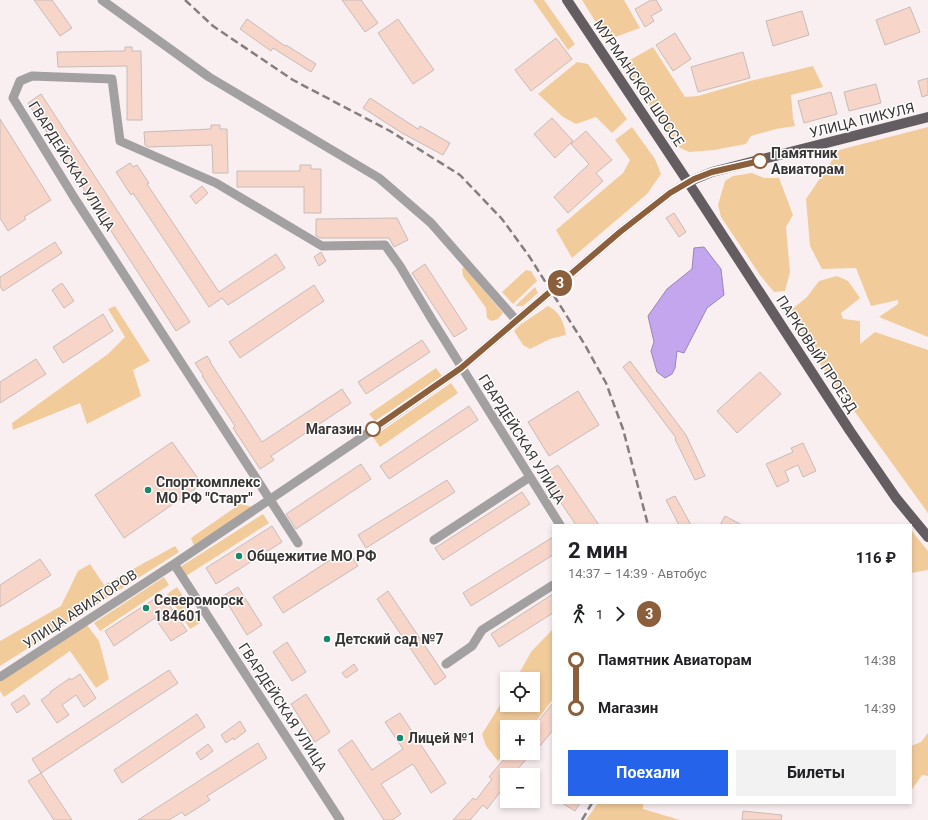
<!DOCTYPE html>
<html lang="ru">
<head>
<meta charset="utf-8">
<style>
  :root { --surface:#fff; --page:#f2f2f2; --text:#202124; --muted:#757577; --accent:#2563eb }
  body { margin:0; font-family:Roboto,sans-serif; background:var(--page); color:var(--text); height:100vh; display:flex; flex-direction:column; font-size:15px; white-space:nowrap }
  * { box-sizing:border-box; margin:0 }
  p { font-size:13px; color:var(--muted) }
  .icon { flex:none; width:22px; height:22px; fill:none; stroke:currentColor; stroke-width:2; stroke-linecap:round; stroke-linejoin:round }
  .map { position:relative; flex:1; overflow:hidden }
  .details { position:absolute; left:552px; top:524px; width:360px; height:280px; display:flex; flex-direction:column; background:var(--surface); border-radius:0px; box-shadow:0 2px 6px #0003 }
  .details>* { flex:none }
  .badge { padding:0 8px; border-radius:13px; font-size:14px; line-height:26px }
  .fabs { position:absolute; left:500px; top:672px; display:grid; gap:8px }
  .fabs a { display:grid; place-items:center; width:40px; height:40px; border-radius:0px; background:var(--surface); box-shadow:0 2px 6px #0003; font-size:20px }
  .map>.badge { position:absolute; translate:-50% -50%; box-shadow:0 0 0 2px #fff }
  .legs { display:flex; align-items:center; gap:6px; height:44px; padding:0 16px; font-size:13px }
  .legs p { margin-inline-start:auto }
  .overview { display:flex; align-items:center; justify-content:space-between; height:68px; padding:0 16px }
  h1 { font-size:22px; font-weight:700; line-height:30px }
  .primary-button { display:flex; gap:8px; margin-top:auto; padding:8px 16px }
  .primary-button a { flex:1; height:46px; border-radius:0px; background:var(--accent); color:#fff; font-size:16px; font-weight:700; line-height:46px; text-align:center }
  .primary-button a+a { background:var(--page); color:var(--text) }
  ul { padding:0 16px; list-style:none }
  li { display:flex; align-items:center; gap:14px; height:48px; font-size:15px }
  li i { display:grid; place-items:center; width:6px; height:100%; margin:0 5px; background:currentColor }
  li i::after { content:''; width:10px; height:10px; margin:-5px; border:3px solid; border-radius:50%; background:var(--surface) }
  li p { margin-inline-start:auto }
  li:first-child i { background:linear-gradient(#0000 50%,currentColor 0) }
  li:last-child i { background:linear-gradient(currentColor 50%,#0000 0) }
  .map>svg:first-child { display:block }
  .green { fill:#f2cb9b }
  .water { fill:#c4a6ef; stroke:#9a84b7 }
  .building { fill:#f8d5c9; stroke:#c6bcb8 }
  .lines { fill:none; stroke-linecap:round; stroke-linejoin:round }
  .minor { stroke:#a3a0a2; stroke-width:9 }
  .major { stroke:#635d61; stroke-width:10 }
  .rail { stroke:#857e7e; stroke-width:2.5; stroke-dasharray:8 4; stroke-linecap:butt }
  .line-1-casing { stroke:#fff; stroke-width:9 }
  .line-1 { stroke:#8b5e3c; stroke-width:6 }
  .stop-1-dot { fill:#fff; stroke:#8b5e3c; stroke-width:2 }
  .poi-dot { fill:#158969; stroke:#fff; stroke-width:1.5 }
  .labels { text-anchor:middle; dominant-baseline:central; stroke-width:3; stroke-linejoin:round; paint-order:stroke }
  .street-label { font-size:14px; fill:#393535; stroke:#fff }
  .stop-label { font-size:14px; font-weight:bold; fill:#393535; stroke:#fff; text-anchor:start }
  .poi-label { font-size:14px; font-weight:bold; fill:#393535; stroke:#fff; text-anchor:start }
</style>
</head>
<body>
<div class="map">
<svg width="928" height="820" viewBox="0 0 928 820">
  <rect width="100%" height="100%" fill="#faeff0"/>
  <!-- green -->
  <path class="green" d="M 533,0 L 544,0 L 575,44 L 568,50 Z
    M 582,0 L 624,0 L 640,28 L 607,40 Z
    M 653,47 L 685,97 L 698,96 L 750,81 L 813,66 L 823,87 L 791,95 L 793,118 L 795,126 L 776,129 L 751,136 L 746,144 L 714,150 L 689,152 L 676,146 L 623,64 Z
    M 577,62 L 588,64 L 627,119 L 612,133 L 596,117 L 576,124 L 563,117 L 538,94 Z
    M 632,127 L 655,159 L 661,174 L 647,194 L 572,258 L 556,230 L 623,173 L 630,160 L 615,140 Z
    M 928,127 L 928,337 L 879,317 L 898,304 L 898,300 L 871,306 L 856,268 L 822,269 L 810,246 L 806,199 L 839,150 Z
    M 752,173 L 764,178 L 779,178 L 793,215 L 786,227 L 790,272 L 785,291 L 774,292 L 760,275 L 721,217 L 718,205 L 725,181 L 733,176 Z
    M 464,267 L 503,313 L 498,319 L 491,321 L 487,318 L 486,308 L 463,276 L 462,269 Z
    M 526,270 L 531,271 L 537,281 L 513,304 L 502,292 Z
    M 837,276 L 848,281 L 860,298 L 841,313 L 843,319 L 860,321 L 860,344 L 875,332 L 928,350 L 928,513 L 813,354 L 791,310 L 807,297 L 819,281 Z
    M 535,287 L 538,293 L 523,306 L 515,306 Z
    M 115,306 L 150,361 L 133,370 L 141,396 L 87,424 L 80,403 L 13,430 L 12,423 L 108,354 L 125,337 L 108,309 Z
    M 548,306 C 560,312 564,322 566,335 L 550,339 L 530,349 L 523,345 L 514,331 L 520,325 Z
    M 436,368 L 442,376 L 375,421 L 369,414 Z
    M 451,383 L 458,393 L 380,447 L 373,437 Z
    M 240,504 L 253,507 L 194,546 L 191,538 Z
    M 263,514 L 269,523 L 186,576 L 180,567 Z
    M 911,530 L 928,551 L 928,570 L 911,573 Z
    M 175,546 L 179,552 L 0,666 L 0,641 L 61,606 L 78,571 L 90,564 L 104,585 Z
    M 164,577 L 169,585 L 100,631 L 94,623 Z
    M 177,587 L 200,623 L 190,629 L 167,594 Z
    M 87,625 L 99,641 L 109,679 L 96,688 L 70,651 L 4,697 L 0,691 L 0,682 Z
    M 553,629 L 553,699 L 532,727 L 520,727 L 514,722 L 499,731 C 510,748 510,744 498,761 L 486,746 L 482,734 L 507,694 L 507,705 L 533,705 L 533,679 L 516,679 L 531,652 Z
    M 928,733 L 928,776 L 922,775 L 911,791 L 911,746 L 921,742 Z
    M 598,803 L 643,803 L 643,809 L 680,820 L 586,820 Z"/>
  <!-- water -->
  <path class="water" d="M 704,247 L 721,269 L 724,295 L 707,308 L 684,353 L 677,351 L 675,368 L 672,374 L 665,378 L 657,372 L 651,351 L 654,342 L 648,316 L 667,289 L 692,269 L 694,248 Z"/>
  <!-- building -->
  <path class="building" d="M 34,0 L 52,0 L 72,28 L 60,36 Z
    M 342,0 L 361,0 L 378,23 L 365,32 Z
    M 651,0 L 656,0 L 662,10 L 651,16 L 654,21 L 645,27 L 635,9 Z
    M 910,7 L 920,32 L 885,45 L 876,20 Z
    M 802,11 L 809,35 L 773,46 L 766,21 Z
    M 247,19 L 285,46 L 286,45 L 316,64 L 311,72 L 273,48 L 271,51 L 240,29 Z
    M 398,19 L 434,70 L 413,84 L 378,33 Z
    M 675,33 L 691,59 L 673,71 L 656,45 Z
    M 556,38 L 572,59 L 531,91 L 515,70 Z
    M 125,47 L 132,47 L 132,51 L 141,51 L 142,120 L 127,120 L 127,66 L 58,67 L 57,52 L 125,51 Z
    M 743,52 L 750,78 L 698,92 L 691,67 Z
    M 928,78 L 928,95 L 922,97 L 918,81 Z
    M 876,84 L 881,103 L 849,111 L 844,92 Z
    M 831,92 L 837,114 L 804,123 L 798,101 Z
    M 41,94 L 190,322 L 176,331 L 28,103 Z
    M 370,98 L 418,129 L 420,126 L 450,143 L 443,155 L 402,133 L 363,108 Z
    M 552,118 L 573,141 L 555,158 L 534,134 Z
    M 0,119 L 51,200 L 24,217 L 26,219 L 8,231 L 0,218 Z
    M 211,125 L 220,125 L 220,129 L 227,129 L 228,173 L 213,173 L 212,145 L 148,147 L 145,145 L 144,132 L 211,129 Z
    M 586,131 L 612,160 L 596,173 L 603,181 L 568,213 L 554,197 L 589,164 L 571,144 Z
    M 130,163 L 133,167 L 137,165 L 149,183 L 147,184 L 219,292 L 276,254 L 285,268 L 228,305 L 222,298 L 209,307 L 133,193 L 131,195 L 116,172 Z
    M 300,165 L 311,165 L 311,169 L 321,169 L 321,213 L 304,213 L 304,187 L 237,187 L 237,171 L 300,171 Z
    M 202,186 L 208,193 L 196,204 L 190,196 Z
    M 674,213 L 686,232 L 679,237 L 666,218 Z
    M 397,218 L 408,240 L 394,247 L 389,238 L 320,238 L 316,236 L 316,219 Z
    M 55,242 L 62,253 L 3,291 L 0,286 L 0,277 Z
    M 321,252 L 326,261 L 319,266 L 314,257 Z
    M 425,264 L 467,329 L 454,337 L 412,273 Z
    M 62,283 L 74,301 L 64,308 L 52,290 Z
    M 314,285 L 324,301 L 240,358 L 229,342 Z
    M 103,314 L 113,331 L 63,363 L 53,347 Z
    M 422,340 L 430,352 L 366,394 L 358,382 Z
    M 207,356 L 211,362 L 210,362 L 262,442 L 342,389 L 351,403 L 271,456 L 274,460 L 260,469 L 233,428 L 235,426 L 202,376 L 203,375 L 195,363 Z
    M 36,359 L 46,374 L 0,403 L 0,382 Z
    M 630,361 L 686,435 L 705,476 L 695,480 L 675,439 L 676,438 L 623,367 Z
    M 760,372 L 781,394 L 737,433 L 717,411 Z
    M 578,391 L 599,425 L 549,456 L 528,422 Z
    M 469,406 L 478,420 L 389,479 L 380,466 Z
    M 172,442 L 202,484 L 124,538 L 95,495 Z
    M 803,443 L 816,471 L 803,477 L 798,465 L 785,471 L 789,481 L 777,487 L 766,464 L 793,452 L 791,448 Z
    M 361,464 L 371,479 L 296,529 L 286,514 Z
    M 558,465 L 599,525 L 576,525 L 542,475 Z
    M 447,480 L 455,492 L 366,548 L 358,535 Z
    M 522,492 L 530,504 L 443,560 L 435,548 Z
    M 675,496 L 691,525 L 679,525 L 666,500 Z
    M 725,516 L 742,525 L 720,525 Z
    M 272,526 L 282,542 L 216,584 L 206,568 Z
    M 553,537 L 553,555 L 471,606 L 463,593 Z
    M 347,549 L 358,566 L 283,613 L 273,597 Z
    M 40,559 L 51,575 L 0,607 L 0,585 Z
    M 238,587 L 262,625 L 247,635 L 223,596 Z
    M 388,591 L 446,677 L 435,685 L 377,599 Z
    M 162,594 L 187,631 L 171,641 L 155,618 L 114,646 L 105,631 Z
    M 553,594 L 553,613 L 499,647 L 491,634 Z
    M 287,642 L 306,672 L 292,681 L 273,652 Z
    M 354,664 L 358,670 L 346,678 L 342,673 Z
    M 169,670 L 178,683 L 41,773 L 32,759 Z
    M 80,674 L 96,698 L 84,707 L 76,695 L 62,705 L 69,715 L 57,723 L 41,700 L 51,693 L 50,692 L 70,678 L 71,680 Z
    M 306,694 L 330,732 L 315,742 L 291,704 Z
    M 24,695 L 30,704 L 17,713 L 11,704 Z
    M 553,703 L 553,730 L 540,746 L 533,740 L 533,728 Z
    M 400,713 L 446,783 L 431,793 L 413,764 L 381,784 L 401,814 L 392,820 L 384,820 L 338,750 L 352,740 L 372,770 L 403,749 L 385,722 Z
    M 197,714 L 205,727 L 122,783 L 114,770 Z
    M 240,721 L 246,731 L 234,740 L 233,738 L 226,743 L 221,735 Z
    M 258,743 L 267,758 L 207,796 L 210,800 L 185,816 L 182,812 L 169,820 L 138,820 Z
    M 208,744 L 213,751 L 201,760 L 196,753 Z
    M 509,753 L 521,753 L 527,758 L 513,775 L 507,775 L 507,783 L 487,809 L 483,805 L 470,820 L 453,820 L 473,798 L 476,800 L 492,779 L 489,777 Z
    M 41,773 L 48,784 L 72,820 L 54,820 L 28,781 Z
    M 562,803 L 580,803 L 575,811 Z
    M 743,811 L 782,815 L 781,820 L 742,820 Z"/>
  <g class="lines">
    <!-- minor -->
    <path class="minor" d="M 102,0 L 209,77 L 379,178 L 431,223 L 516,320
      M 434,540 L 530,477
      M 298,543 L 75,199 L 13,98 L 20,81 L 32,76 L 112,79 L 120,141 L 216,183 L 322,246 L 385,245 L 400,266 L 431,318 L 560,525
      M 174,564 L 340,820
      M 446,664 L 472,646 L 482,630 L 553,585
      M 0,677 L 174,564 L 355,442 L 461,368 L 620,232 L 670,193 L 688,182"/>
    <!-- major -->
    <path class="major" d="M 567,0 L 688,182 L 850,431 L 896,498 L 928,537
      M 688,182 L 712,172 L 928,117"/>
    <!-- rail -->
    <path class="rail" d="M 185,0 L 213,26 L 293,80 L 390,131 L 460,175 L 502,219 L 529,256 L 585,345 L 606,383 L 623,429 L 648,525
      M 582,820 L 592,803"/>
  </g>
  <g class="lines">
    <defs>
      <path id="line-1" d="M 373,429 L 461,368 L 620,232 L 670,193 L 694,179 L 712,172 L 760,161"/>
    </defs>
    <!-- line-1 casing -->
    <use href="#line-1" class="line-1-casing"/>
    <!-- line-1 -->
    <use href="#line-1" class="line-1"/>
  </g>
  <!-- markers -->
  <g class="stop-1-dot">
    <circle cx="760" cy="161" r="7"/>
    <circle cx="373" cy="429" r="7"/>
  </g>
  <g class="poi-dot">
    <circle cx="148" cy="490" r="4"/>
    <circle cx="239" cy="556" r="4"/>
    <circle cx="146" cy="608" r="4"/>
    <circle cx="327" cy="639" r="4"/>
    <circle cx="400" cy="738" r="4"/>
  </g>
  <g class="labels">
    <!-- street labels -->
    <g class="street-label">
      <text transform="translate(639 83) rotate(56)">МУРМАНСКОЕ ШОССЕ</text>
      <text transform="translate(862 120) rotate(-14)">УЛИЦА ПИКУЛЯ</text>
      <text transform="translate(72 166) rotate(58)">ГВАРДЕЙСКАЯ УЛИЦА</text>
      <text transform="translate(817 354) rotate(57)">ПАРКОВЫЙ ПРОЕЗД</text>
      <text transform="translate(522 439) rotate(58)">ГВАРДЕЙСКАЯ УЛИЦА</text>
      <text transform="translate(80 609) rotate(-33)">УЛИЦА АВИАТОРОВ</text>
      <text transform="translate(283 707) rotate(57)">ГВАРДЕЙСКАЯ УЛИЦА</text>
    </g>
    <!-- stop labels -->
    <g class="stop-label">
      <text x="771" y="153">Памятник<tspan x="771" dy="16">Авиаторам</tspan></text>
      <text x="362" y="429" text-anchor="end">Магазин</text>
    </g>
    <!-- poi labels -->
    <g class="poi-label">
      <text x="156" y="482">Спорткомплекс<tspan x="156" dy="16">МО РФ "Старт"</tspan></text>
      <text x="247" y="556">Общежитие МО РФ</text>
      <text x="154" y="600">Североморск<tspan x="154" dy="16">184601</tspan></text>
      <text x="335" y="639">Детский сад №7</text>
      <text x="408" y="738">Лицей №1</text>
    </g>
  </g>
</svg>
<div class="fabs">
<a><svg class="icon" aria-label="locate" viewBox="0 0 24 24"><circle cx="12" cy="12" r="6"/><path d="M12 2v4M12 18v4M2 12h4M18 12h4"/></svg></a>
<a>+</a>
<a>−</a>
</div>
<b class="badge" style="left:560px;top:283px;background:#8b5e3c;color:#fff">3</b>
<section class="details">
<div class="overview"><div><h1>2 мин</h1><p>14:37 – 14:39 · Автобус</p></div><b>116 ₽</b></div>
<div class="legs"><svg class="icon" aria-label="walk" viewBox="0 0 24 24"><circle cx="13" cy="4" r="2"/><path d="M13 8l-2 6 4 7M11 14l-3 7M7 12l3-4h3l4 4"/></svg>1<svg class="icon" aria-label="forward" viewBox="0 0 24 24"><path d="M9 5l7 7-7 7"/></svg><b class="badge" style="background:#8b5e3c;color:#fff">3</b></div>
<ul>
<li><i style="color:#8b5e3c"></i><b>Памятник Авиаторам</b><p>14:38</p></li>
<li><i style="color:#8b5e3c"></i><b>Магазин</b><p>14:39</p></li>
</ul>
<div class="primary-button"><a>Поехали</a><a>Билеты</a></div>
</section>
</div>
</body>
</html>
